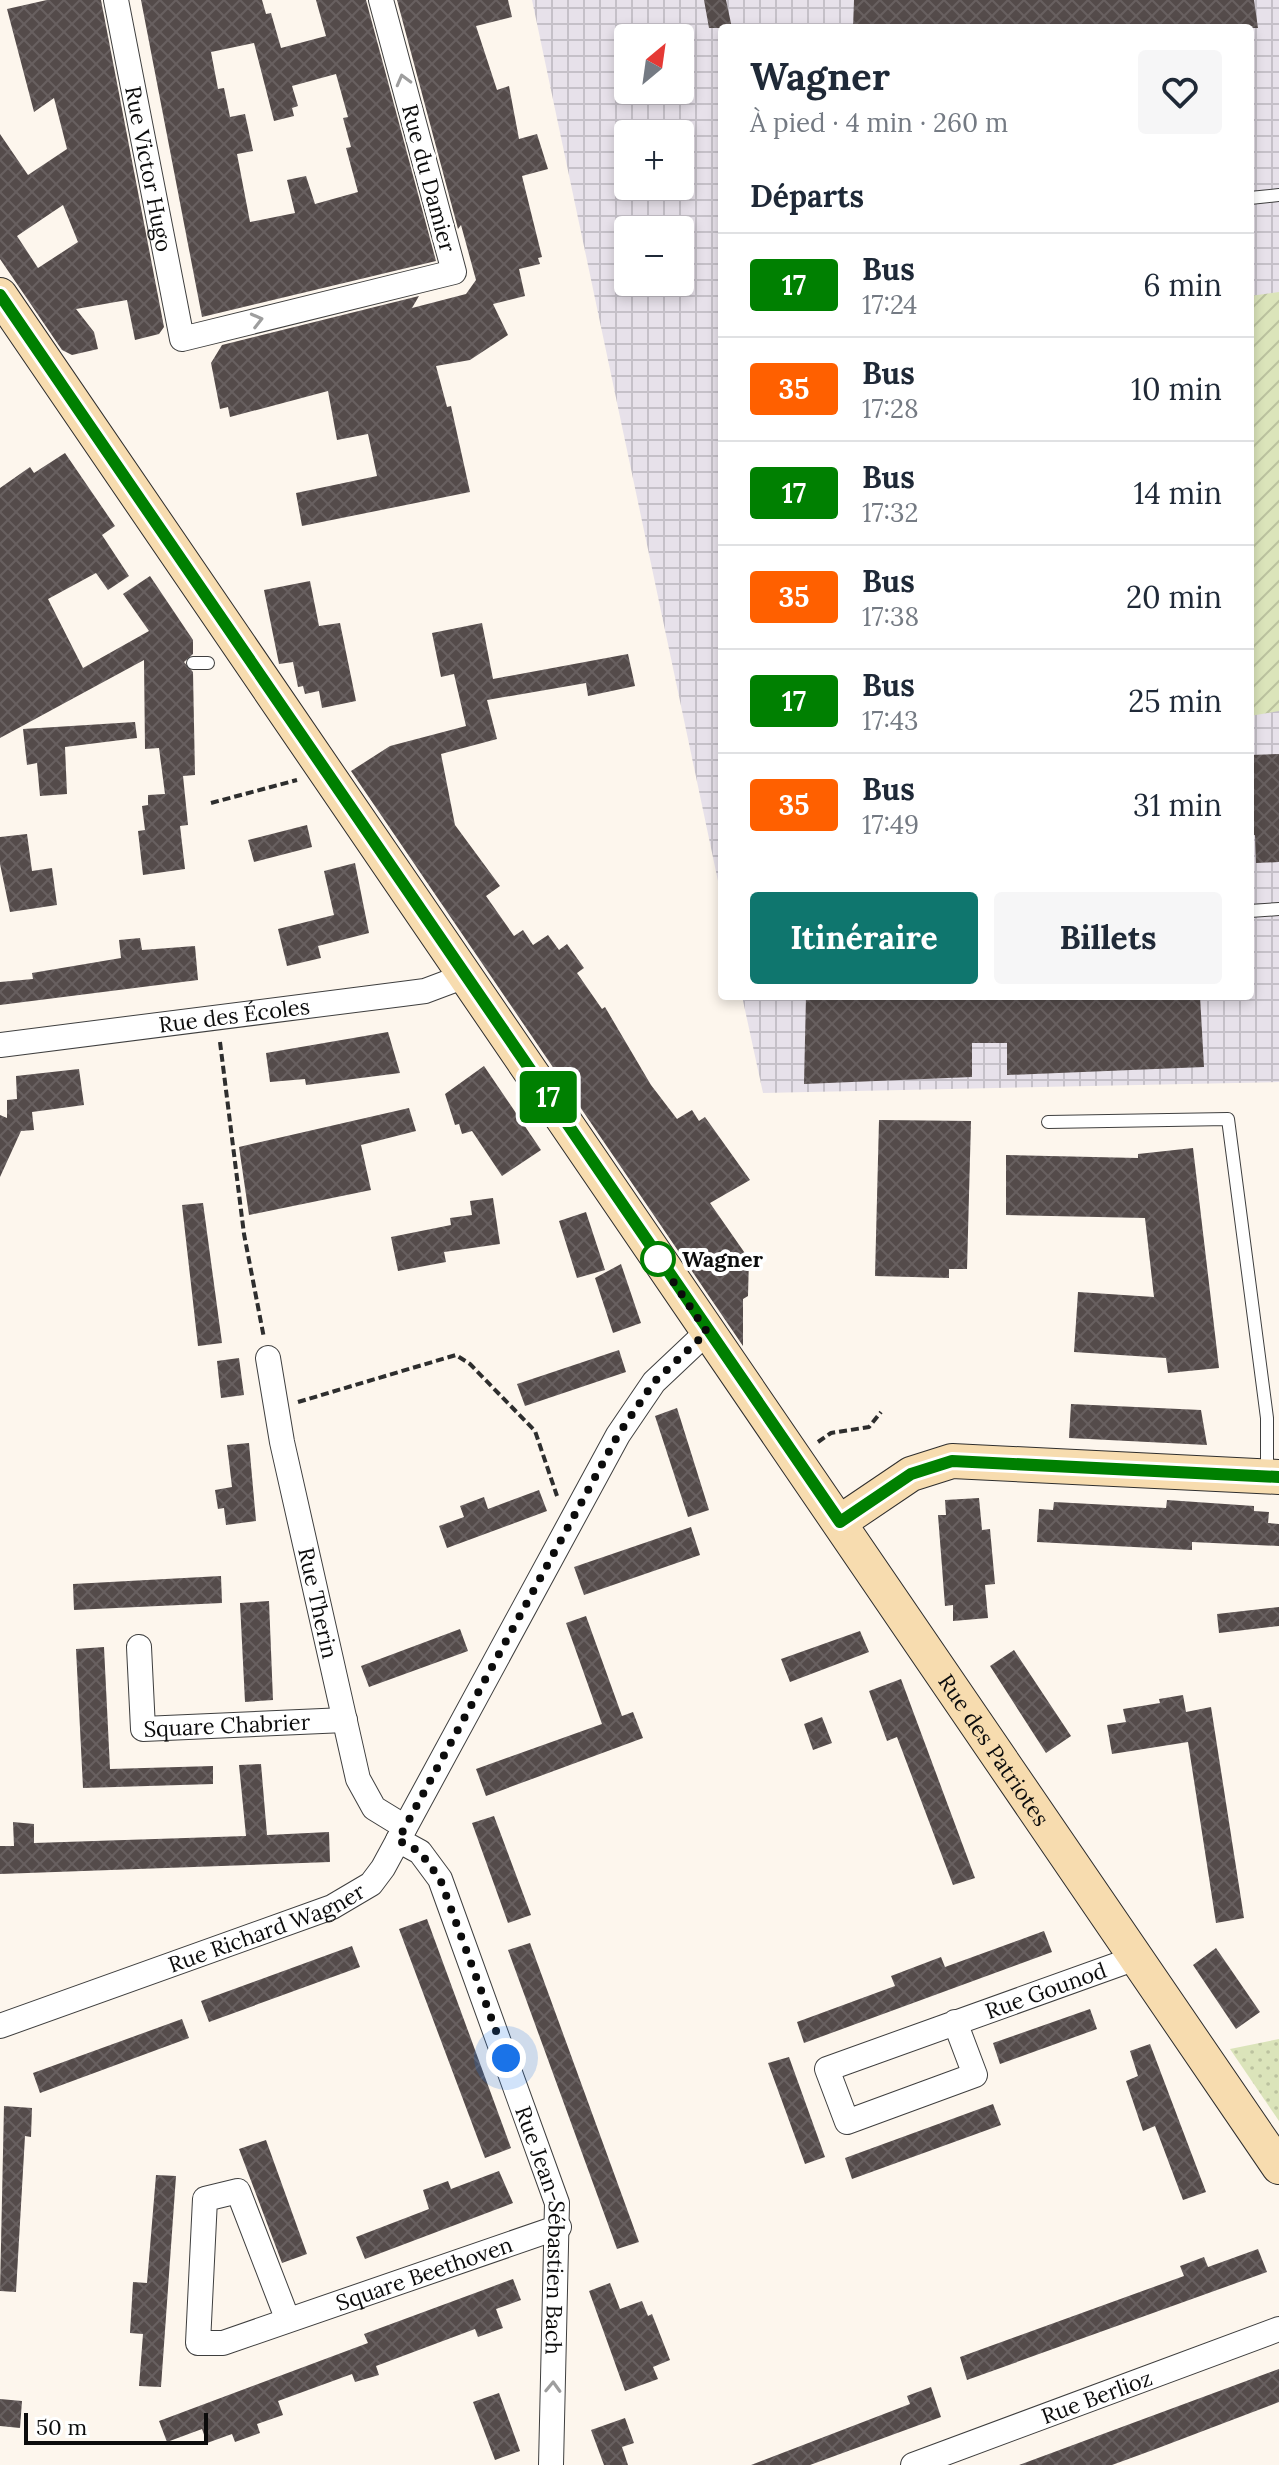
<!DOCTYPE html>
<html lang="fr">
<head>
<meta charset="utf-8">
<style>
  :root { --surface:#fff; --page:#f6f6f7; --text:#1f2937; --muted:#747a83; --line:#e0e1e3; --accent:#0f766e }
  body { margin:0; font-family:Lora,serif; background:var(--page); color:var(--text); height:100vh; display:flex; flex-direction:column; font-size:30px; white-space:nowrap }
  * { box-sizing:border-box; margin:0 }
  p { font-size:26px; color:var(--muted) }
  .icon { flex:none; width:44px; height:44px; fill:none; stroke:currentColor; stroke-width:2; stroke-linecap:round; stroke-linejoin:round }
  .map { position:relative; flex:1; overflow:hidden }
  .details { position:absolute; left:718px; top:24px; width:536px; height:976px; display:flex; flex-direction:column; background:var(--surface); border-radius:8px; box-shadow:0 4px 12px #0003 }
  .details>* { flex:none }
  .badge { padding:0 16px; border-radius:6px; font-size:28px; line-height:52px }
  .needle { width:52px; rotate:29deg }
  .buttons { position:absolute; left:614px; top:24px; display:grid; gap:16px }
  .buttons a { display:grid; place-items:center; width:80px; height:80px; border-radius:8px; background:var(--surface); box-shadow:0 4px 12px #0003; font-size:40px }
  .scale { position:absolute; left:24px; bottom:20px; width:184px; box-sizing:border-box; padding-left:8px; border:4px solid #0c0c0c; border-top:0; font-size:22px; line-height:28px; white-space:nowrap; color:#0c0c0c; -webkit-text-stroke:6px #fff; paint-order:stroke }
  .you { position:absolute; width:40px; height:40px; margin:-20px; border:6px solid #fff; border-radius:50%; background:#1a73e8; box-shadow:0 0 0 12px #1a73e833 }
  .map>.badge { position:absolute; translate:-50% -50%; box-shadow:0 0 0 4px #fff }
  h2 { padding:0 32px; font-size:30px; line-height:72px }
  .round { display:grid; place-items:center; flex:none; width:84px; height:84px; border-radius:8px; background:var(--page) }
  .summary { display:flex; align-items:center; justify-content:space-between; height:136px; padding:0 32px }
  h1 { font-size:38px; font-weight:800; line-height:60px }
  .cta { display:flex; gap:16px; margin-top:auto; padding:16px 32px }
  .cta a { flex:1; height:92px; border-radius:8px; background:var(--accent); color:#fff; font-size:32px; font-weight:800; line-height:92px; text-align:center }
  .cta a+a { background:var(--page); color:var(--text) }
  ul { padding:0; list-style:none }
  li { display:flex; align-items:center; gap:24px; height:104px; padding:0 32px; border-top:2px solid var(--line) }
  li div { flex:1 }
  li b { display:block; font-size:30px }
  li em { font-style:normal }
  li .badge { min-width:88px; font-weight:700; text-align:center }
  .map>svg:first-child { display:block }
  .industrial { fill:url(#industrial-grid); fill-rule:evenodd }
  .grass { fill:url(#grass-dots) }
  .garden { fill:url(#garden-furrows) }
  .building { fill:url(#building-cross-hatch); fill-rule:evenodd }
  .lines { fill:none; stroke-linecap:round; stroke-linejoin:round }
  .lane-casing { stroke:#3f3f3f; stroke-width:14 }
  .street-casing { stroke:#3f3f3f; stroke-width:26 }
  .secondary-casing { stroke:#2e2e2e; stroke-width:36 }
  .path { stroke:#2e2e2e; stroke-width:4; stroke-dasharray:8 4; stroke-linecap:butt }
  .lane { stroke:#fff; stroke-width:12 }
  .street { stroke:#fff; stroke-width:24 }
  .secondary { stroke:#f7dcaf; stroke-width:34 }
  .oneway { stroke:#9e9e9e }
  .line-casing { stroke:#fff; stroke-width:18 }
  .line { stroke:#008001; stroke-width:12 }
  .walk { stroke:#0c0c0c; stroke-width:8; stroke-dasharray:0 14.4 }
  .stop-dot { fill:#fff; stroke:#008001; stroke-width:4 }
  .labels { text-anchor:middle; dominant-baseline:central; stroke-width:8; stroke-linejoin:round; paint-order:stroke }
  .street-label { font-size:22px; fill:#0c0c0c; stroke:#fff }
  .stop-label { font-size:22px; font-weight:bold; fill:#0c0c0c; stroke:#fff; text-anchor:start }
</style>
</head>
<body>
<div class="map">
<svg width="1279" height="2465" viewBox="0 0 1279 2465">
  <defs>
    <pattern id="industrial-grid" width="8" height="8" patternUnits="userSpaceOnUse" patternTransform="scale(2)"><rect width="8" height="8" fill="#e7e1ea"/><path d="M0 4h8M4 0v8" fill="none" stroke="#c5c0c8"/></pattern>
    <pattern id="grass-dots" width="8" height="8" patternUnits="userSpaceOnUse" patternTransform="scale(2)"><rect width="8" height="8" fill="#dbe4ba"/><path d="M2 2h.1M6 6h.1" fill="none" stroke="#bbc29f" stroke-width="1.8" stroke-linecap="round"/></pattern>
    <pattern id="garden-furrows" width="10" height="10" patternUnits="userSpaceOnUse" patternTransform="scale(2)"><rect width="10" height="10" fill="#dbe4ba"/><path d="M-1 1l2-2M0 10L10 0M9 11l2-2" fill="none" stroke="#bbc29f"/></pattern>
    <pattern id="building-cross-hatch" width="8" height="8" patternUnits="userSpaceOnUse" patternTransform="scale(2)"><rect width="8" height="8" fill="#544b4a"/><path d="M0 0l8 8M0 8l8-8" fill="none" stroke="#686060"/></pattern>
  </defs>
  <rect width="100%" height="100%" fill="#fdf6ed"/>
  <!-- industrial -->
  <path class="industrial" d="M 532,0 L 1279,0 L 1279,1082 L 763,1093 L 742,996 L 1250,996 L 1250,28 L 722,28 L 722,900 ZM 628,38 L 680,38 L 680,90 L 628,90 ZM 628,134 L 680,134 L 680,186 L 628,186 ZM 628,230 L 680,230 L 680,282 L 628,282 Z"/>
  <!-- grass -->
  <path class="grass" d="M 1279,2039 L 1279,2121 L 1230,2049 Z"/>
  <!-- garden -->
  <path class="garden" d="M 1279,292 L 1279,711 L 1250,716 L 1250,296 Z"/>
  <!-- building -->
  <path class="building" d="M 47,0 L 101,0 L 164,327 L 159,334 L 135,340 L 127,300 L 76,309 L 94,332 L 98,349 L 72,355 L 62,350 L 0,259 L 0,134 L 28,175 L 67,149 L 54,98 L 34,112 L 7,9 ZM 63,205 L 78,242 L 38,268 L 17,236 Z
    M 141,0 L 262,0 L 266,14 L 271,13 L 281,48 L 326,36 L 316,0 L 366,0 L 436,261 L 202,317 ZM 254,43 L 274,121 L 294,116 L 292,108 L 298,106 L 292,86 L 336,74 L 348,117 L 343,118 L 351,147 L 346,148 L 358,192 L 315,204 L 306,176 L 287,180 L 295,213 L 250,222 L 237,154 L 253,151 L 245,114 L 230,117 L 224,88 L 218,89 L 211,52 Z
    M 397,0 L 508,0 L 512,17 L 476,26 L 497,90 L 509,86 L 519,139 L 537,134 L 548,169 L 522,176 L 542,257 L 538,258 L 540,264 L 519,269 L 525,296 L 493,304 L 508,335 L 470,360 L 436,366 L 447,407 L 451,406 L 470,492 L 302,526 L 296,493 L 377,476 L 368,434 L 337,440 L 328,391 L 230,417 L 228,407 L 220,409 L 211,363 L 222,345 L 419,296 L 412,308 L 466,294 L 476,280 L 461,225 L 458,229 Z
    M 704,0 L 726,0 L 732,28 L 709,28 Z
    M 854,0 L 1254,0 L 1258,28 L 853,28 Z
    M 65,453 L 115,526 L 102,535 L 129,576 L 108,590 L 96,573 L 48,599 L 83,668 L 149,631 L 123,594 L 150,576 L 193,640 L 193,654 L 184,662 L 193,672 L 195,775 L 183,776 L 188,825 L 180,826 L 185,869 L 143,875 L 138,831 L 145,830 L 142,806 L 148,805 L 148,795 L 165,794 L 159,748 L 145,749 L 144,660 L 0,738 L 0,488 L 30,467 L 34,473 Z
    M 310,581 L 319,626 L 340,623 L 356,701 L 322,708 L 319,691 L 305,694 L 303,686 L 298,687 L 293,662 L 279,664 L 264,590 Z
    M 482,623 L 493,679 L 628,654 L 635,686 L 588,696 L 586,683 L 487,700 L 497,739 L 441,754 L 455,825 L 500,886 L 486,896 L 514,936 L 523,930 L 533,945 L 548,935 L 559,950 L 567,944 L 584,968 L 577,973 L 602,1009 L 605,1007 L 651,1085 L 677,1119 L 692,1110 L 699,1121 L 705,1117 L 750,1180 L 710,1203 L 749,1259 L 748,1296 L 743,1299 L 743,1346 L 351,771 L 390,746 L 466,726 L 454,674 L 441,677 L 432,633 Z
    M 135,722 L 137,738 L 65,747 L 67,794 L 40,796 L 37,763 L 27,765 L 23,729 Z
    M 1279,754 L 1279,862 L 1256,863 L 1255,835 L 1250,836 L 1250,755 Z
    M 307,825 L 312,847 L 254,862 L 248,840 Z
    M 27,834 L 32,871 L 52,868 L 57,905 L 10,912 L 0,864 L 0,837 Z
    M 355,863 L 369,933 L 318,946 L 321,958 L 287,966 L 278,929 L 334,915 L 324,871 Z
    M 140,938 L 142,950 L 195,946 L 198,980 L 0,1005 L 0,982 L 33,979 L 32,973 L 121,958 L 119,940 Z
    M 806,996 L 1200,996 L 1204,1067 L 1007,1075 L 1007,1043 L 972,1043 L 972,1077 L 804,1084 Z
    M 388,1032 L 400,1073 L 306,1085 L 305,1079 L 270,1082 L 266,1053 Z
    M 484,1066 L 541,1150 L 502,1176 L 472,1131 L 462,1134 L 459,1124 L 455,1125 L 445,1094 Z
    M 79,1069 L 84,1105 L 32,1112 L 34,1130 L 21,1131 L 0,1177 L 0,1115 L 7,1118 L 7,1100 L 17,1099 L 16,1076 Z
    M 409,1108 L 416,1131 L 361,1145 L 371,1190 L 249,1215 L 239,1147 Z
    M 879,1120 L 971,1121 L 967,1269 L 949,1269 L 949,1278 L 875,1276 Z
    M 1193,1148 L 1219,1368 L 1168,1373 L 1166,1358 L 1074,1352 L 1078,1292 L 1154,1297 L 1145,1218 L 1006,1215 L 1006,1155 L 1138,1158 L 1138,1154 Z
    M 493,1198 L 500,1244 L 444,1252 L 446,1262 L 398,1271 L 391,1237 L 451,1225 L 450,1218 L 472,1215 L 470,1201 Z
    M 203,1203 L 222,1343 L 198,1346 L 182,1205 Z
    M 586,1212 L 605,1270 L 577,1278 L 559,1221 Z
    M 621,1264 L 641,1323 L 613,1333 L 595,1278 Z
    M 619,1350 L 626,1372 L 525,1406 L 517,1384 Z
    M 239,1358 L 244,1395 L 221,1398 L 217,1361 Z
    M 1071,1404 L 1201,1410 L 1207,1445 L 1069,1438 Z
    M 677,1408 L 709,1510 L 688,1517 L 655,1416 Z
    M 249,1443 L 256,1521 L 226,1525 L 224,1508 L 218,1509 L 215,1490 L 232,1487 L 227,1445 Z
    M 539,1490 L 547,1511 L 447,1548 L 439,1526 L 464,1517 L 460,1506 L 484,1497 L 488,1509 Z
    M 979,1498 L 982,1530 L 990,1529 L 995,1584 L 985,1585 L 988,1618 L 953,1621 L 953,1605 L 945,1606 L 938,1515 L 946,1515 L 945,1500 Z
    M 1167,1500 L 1254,1506 L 1254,1511 L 1269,1512 L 1268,1523 L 1279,1524 L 1279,1546 L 1192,1542 L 1192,1550 L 1037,1542 L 1039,1509 L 1053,1510 L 1054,1502 L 1166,1508 Z
    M 691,1527 L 700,1555 L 584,1595 L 574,1567 Z
    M 221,1576 L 222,1603 L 74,1610 L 73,1584 Z
    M 269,1601 L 273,1700 L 245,1702 L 240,1603 Z
    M 1279,1607 L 1279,1626 L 1219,1633 L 1217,1614 Z
    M 586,1616 L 622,1716 L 633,1712 L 643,1738 L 486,1796 L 476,1769 L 602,1724 L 566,1623 Z
    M 460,1629 L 468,1651 L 369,1687 L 361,1666 Z
    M 860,1631 L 869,1652 L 790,1682 L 781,1659 Z
    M 104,1647 L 110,1769 L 213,1766 L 213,1784 L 83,1788 L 76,1649 Z
    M 1014,1650 L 1071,1736 L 1046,1753 L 990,1666 Z
    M 901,1679 L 975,1878 L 953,1885 L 897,1737 L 887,1741 L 869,1691 Z
    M 1183,1695 L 1186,1712 L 1211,1707 L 1244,1918 L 1216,1923 L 1188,1742 L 1112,1754 L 1107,1725 L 1126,1722 L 1123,1709 L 1160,1703 L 1159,1699 Z
    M 822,1717 L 832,1743 L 813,1750 L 804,1724 Z
    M 261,1764 L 267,1835 L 329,1832 L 330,1862 L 0,1874 L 0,1846 L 14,1846 L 13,1822 L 34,1824 L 34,1843 L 246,1836 L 239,1765 Z
    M 494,1816 L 531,1915 L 508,1923 L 472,1823 Z
    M 427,1919 L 511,2148 L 485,2158 L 399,1929 Z
    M 1044,1931 L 1052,1952 L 804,2043 L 797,2022 L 895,1986 L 891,1976 L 941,1957 L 945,1967 Z
    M 530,1943 L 639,2242 L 617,2249 L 508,1950 Z
    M 352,1946 L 360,1967 L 209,2022 L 201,2001 Z
    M 1216,1948 L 1260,2012 L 1236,2029 L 1193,1965 Z
    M 1090,2009 L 1097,2029 L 1000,2064 L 993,2043 Z
    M 182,2019 L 189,2038 L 40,2093 L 33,2073 Z
    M 1150,2044 L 1206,2192 L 1183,2200 L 1155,2126 L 1143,2131 L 1126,2081 L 1138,2076 L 1130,2051 Z
    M 789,2057 L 825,2157 L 805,2164 L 768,2063 Z
    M 993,2104 L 1001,2125 L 852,2179 L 845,2158 Z
    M 4,2106 L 32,2108 L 31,2137 L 25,2136 L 16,2292 L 0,2291 Z
    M 266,2140 L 307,2254 L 282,2263 L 239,2149 Z
    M 499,2171 L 513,2203 L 365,2259 L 356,2237 L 429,2209 L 423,2190 L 448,2181 L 451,2189 Z
    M 156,2175 L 176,2176 L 161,2387 L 139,2386 L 143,2334 L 130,2333 L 133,2282 L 147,2283 Z
    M 1258,2249 L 1267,2272 L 967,2380 L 960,2357 L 1184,2276 L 1180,2266 L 1204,2257 L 1208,2267 Z
    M 513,2279 L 521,2300 L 496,2309 L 503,2328 L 478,2337 L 475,2329 L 376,2366 L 379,2375 L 355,2382 L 352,2374 L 278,2401 L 283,2415 L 257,2424 L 260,2433 L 235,2442 L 232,2434 L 207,2443 L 202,2429 L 167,2442 L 159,2421 L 368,2343 L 364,2334 Z
    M 610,2283 L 620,2309 L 642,2301 L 648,2316 L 652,2314 L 670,2360 L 653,2367 L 658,2379 L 625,2391 L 589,2291 Z
    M 1279,2369 L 1279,2402 L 1153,2450 L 1112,2465 L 1019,2465 Z
    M 931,2387 L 941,2417 L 810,2465 L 751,2465 L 910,2404 L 907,2396 Z
    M 499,2393 L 520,2451 L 495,2460 L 473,2402 Z
    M 0,2399 L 22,2401 L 20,2428 L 0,2426 Z
    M 625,2418 L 634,2443 L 622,2447 L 628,2465 L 604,2465 L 591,2430 Z"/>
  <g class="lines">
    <defs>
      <path id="lane" d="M 1250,198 L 1279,195
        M 193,663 L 208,663
        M 1250,911 L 1279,909
        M 1048,1122 L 1228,1119 L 1267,1418 L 1267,1474"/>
      <g id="street">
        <path id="s1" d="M 116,0 L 182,339 L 454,272 L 381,0"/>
        <path id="s2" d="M 0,1045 L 402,994 L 425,991 L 465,976"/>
        <path id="s3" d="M 268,1358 L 282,1442 L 358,1779 L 374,1808 L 405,1827"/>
        <path id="s4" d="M 139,1647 L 143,1729 L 345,1720"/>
        <path id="s5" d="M 398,1840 L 420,1852 L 440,1879 L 557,2203 L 551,2465"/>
        <path id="s6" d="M 955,2022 L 975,2075 L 847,2122 L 827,2069 L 1136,1958"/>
        <path id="s7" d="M 0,2026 L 332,1907 L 371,1884 L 383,1868 L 618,1435 L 654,1382 L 707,1332"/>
        <path id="s8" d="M 287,2318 L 238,2191 L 205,2199 L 198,2343 L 223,2343 L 559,2227"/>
        <path id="s9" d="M 913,2465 L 1279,2329"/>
      </g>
      <g id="secondary">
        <path id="s10" d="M 0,295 L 1279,2167"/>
        <path d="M 840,1522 L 911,1474 L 952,1461 L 1279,1477"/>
      </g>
    </defs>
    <!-- lane casing -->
    <use href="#lane" class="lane-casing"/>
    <!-- street casing -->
    <use href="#street" class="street-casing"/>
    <!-- secondary casing -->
    <use href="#secondary" class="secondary-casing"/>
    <!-- path -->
    <path class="path" d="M 211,803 L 297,780
      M 220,1042 L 244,1234 L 264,1338
      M 298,1402 L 456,1355 L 470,1364 L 535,1431 L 557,1496
      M 818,1442 L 831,1433 L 869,1427 L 881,1412"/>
    <!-- lane -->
    <use href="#lane" class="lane"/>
    <!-- street -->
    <use href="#street" class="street"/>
    <!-- secondary -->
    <use href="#secondary" class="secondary"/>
  </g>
  <!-- one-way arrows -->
  <defs><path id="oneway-chevron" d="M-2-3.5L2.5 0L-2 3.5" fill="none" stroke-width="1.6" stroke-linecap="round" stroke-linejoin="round" transform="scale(2)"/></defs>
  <g class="oneway">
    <use href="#oneway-chevron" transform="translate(403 80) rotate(-105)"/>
    <use href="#oneway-chevron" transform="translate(257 320) rotate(-14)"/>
    <use href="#oneway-chevron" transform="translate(553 2387) rotate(-88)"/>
  </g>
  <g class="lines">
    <defs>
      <path id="line" d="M 0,295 L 840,1522 L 911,1474 L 952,1461 L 1279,1477"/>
    </defs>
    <!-- line casing -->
    <use href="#line" class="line-casing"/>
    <!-- line -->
    <use href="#line" class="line"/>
    <!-- walk -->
    <path class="walk" d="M 506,2058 L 440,1879 L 420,1852 L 398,1840 L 618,1435 L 654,1382 L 707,1332 L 656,1256 L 658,1259"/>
  </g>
  <!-- markers -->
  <circle class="stop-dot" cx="658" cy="1259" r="16"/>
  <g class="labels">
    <!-- street labels -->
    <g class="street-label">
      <text stroke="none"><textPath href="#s1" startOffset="172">Rue Victor Hugo</textPath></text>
      <text transform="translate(429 178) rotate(75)">Rue du Damier</text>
      <text stroke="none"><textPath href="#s2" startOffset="236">Rue des Écoles</textPath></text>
      <text stroke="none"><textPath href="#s3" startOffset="250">Rue Therin</textPath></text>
      <text stroke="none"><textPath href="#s4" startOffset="166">Square Chabrier</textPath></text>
      <text stroke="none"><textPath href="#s10" startOffset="1762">Rue des Patriotes</textPath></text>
      <text stroke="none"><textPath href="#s7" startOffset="284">Rue Richard Wagner</textPath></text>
      <text stroke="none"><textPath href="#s6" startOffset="482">Rue Gounod</textPath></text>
      <text stroke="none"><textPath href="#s5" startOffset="428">Rue Jean-Sébastien Bach</textPath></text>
      <text stroke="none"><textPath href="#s8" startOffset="552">Square Beethoven</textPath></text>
      <text stroke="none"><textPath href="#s9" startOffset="196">Rue Berlioz</textPath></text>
    </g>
    <!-- stop labels -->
    <g class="stop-label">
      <text x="682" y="1259">Wagner</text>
    </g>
  </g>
</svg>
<div class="buttons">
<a><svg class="needle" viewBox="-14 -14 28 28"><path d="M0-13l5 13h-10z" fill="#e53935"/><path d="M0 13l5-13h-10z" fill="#747a83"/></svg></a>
<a>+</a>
<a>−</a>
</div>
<div class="scale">50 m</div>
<div class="you" style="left:506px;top:2058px"></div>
<b class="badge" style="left:548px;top:1097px;background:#008001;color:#fff">17</b>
<section class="details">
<div class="summary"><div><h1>Wagner</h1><p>À pied · 4 min · 260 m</p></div><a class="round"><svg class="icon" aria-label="heart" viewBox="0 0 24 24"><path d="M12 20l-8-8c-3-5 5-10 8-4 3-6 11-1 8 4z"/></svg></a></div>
<h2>Départs</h2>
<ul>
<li><span class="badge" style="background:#008001;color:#fff">17</span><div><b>Bus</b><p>17:24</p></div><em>6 min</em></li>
<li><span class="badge" style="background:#ff6000;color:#fff">35</span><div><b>Bus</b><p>17:28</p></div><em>10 min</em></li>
<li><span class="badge" style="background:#008001;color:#fff">17</span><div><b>Bus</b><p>17:32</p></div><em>14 min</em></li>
<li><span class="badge" style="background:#ff6000;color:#fff">35</span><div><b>Bus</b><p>17:38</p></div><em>20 min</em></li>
<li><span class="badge" style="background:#008001;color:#fff">17</span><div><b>Bus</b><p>17:43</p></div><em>25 min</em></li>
<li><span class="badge" style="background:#ff6000;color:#fff">35</span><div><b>Bus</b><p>17:49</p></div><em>31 min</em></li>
</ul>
<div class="cta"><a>Itinéraire</a><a>Billets</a></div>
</section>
</div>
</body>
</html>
